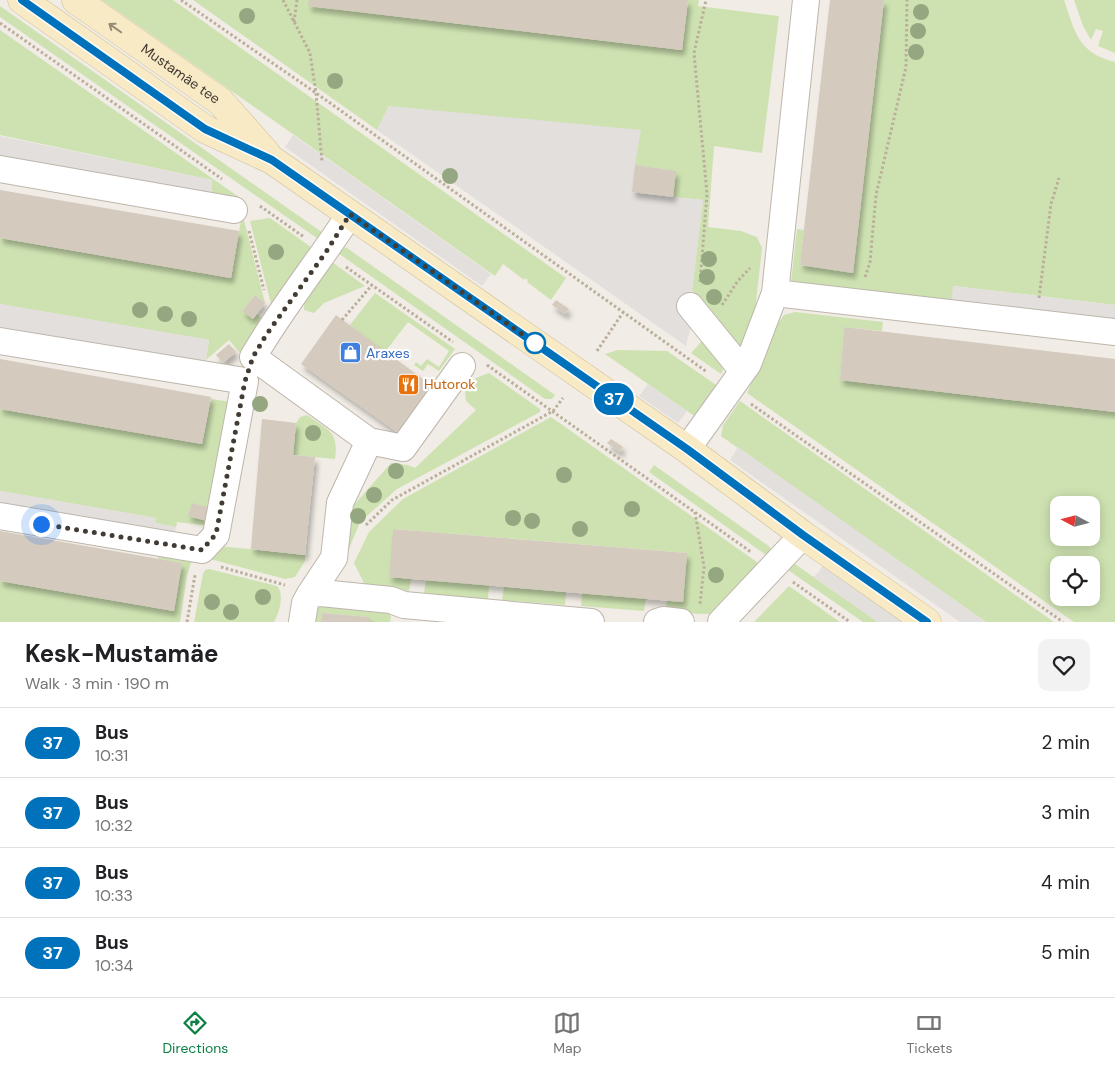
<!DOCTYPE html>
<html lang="en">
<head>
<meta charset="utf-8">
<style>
  :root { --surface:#fff; --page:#f2f2f2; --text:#202124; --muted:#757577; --line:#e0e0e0; --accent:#0b8043 }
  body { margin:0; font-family:"DM Sans",sans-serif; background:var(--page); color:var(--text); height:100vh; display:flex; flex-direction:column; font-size:19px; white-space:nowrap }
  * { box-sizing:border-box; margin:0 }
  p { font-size:16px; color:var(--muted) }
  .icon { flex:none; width:28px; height:28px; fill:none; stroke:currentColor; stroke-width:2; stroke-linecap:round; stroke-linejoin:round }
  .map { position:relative; height:622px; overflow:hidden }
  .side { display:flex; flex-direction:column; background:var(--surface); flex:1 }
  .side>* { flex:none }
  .badge { padding:0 10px; border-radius:16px; font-size:18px; line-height:32px }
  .needle { width:32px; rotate:277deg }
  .tools { position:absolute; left:1050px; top:496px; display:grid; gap:10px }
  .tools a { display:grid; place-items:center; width:50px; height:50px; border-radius:10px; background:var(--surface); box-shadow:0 2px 12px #0003; font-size:25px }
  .you { position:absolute; width:25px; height:25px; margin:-12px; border:4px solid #fff; border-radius:50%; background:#1a73e8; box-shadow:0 0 0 8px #1a73e833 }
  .map>.badge { position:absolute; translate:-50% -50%; box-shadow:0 0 0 2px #fff }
  .round { display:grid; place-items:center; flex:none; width:52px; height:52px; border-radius:10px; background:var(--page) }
  .headline { display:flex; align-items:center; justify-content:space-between; height:85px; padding:0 25px }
  h1 { font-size:24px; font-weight:700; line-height:38px }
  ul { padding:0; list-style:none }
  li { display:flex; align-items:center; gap:15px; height:70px; padding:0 25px; border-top:1px solid var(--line) }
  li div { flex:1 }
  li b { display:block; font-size:19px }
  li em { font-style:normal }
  li .badge { min-width:55px; font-weight:700; text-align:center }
  .dock { display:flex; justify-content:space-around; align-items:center; height:70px; border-top:1px solid var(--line); background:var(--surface); font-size:14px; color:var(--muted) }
  .dock a { display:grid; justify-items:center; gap:2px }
  .dock .current { color:var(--accent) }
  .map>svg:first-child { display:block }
  .green { fill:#cee2b1; fill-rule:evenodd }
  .parking { fill:#e2dfdd }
  .building { fill:#d4cabe; filter:url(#shadow) }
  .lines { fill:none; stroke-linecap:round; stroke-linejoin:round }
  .minor-casing { stroke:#beb6ab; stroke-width:28 }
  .secondary-casing { stroke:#ccbc98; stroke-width:29 }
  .path { stroke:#bbae9b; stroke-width:3; stroke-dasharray:2.5 2.5; stroke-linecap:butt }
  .minor { stroke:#fff; stroke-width:26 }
  .secondary { stroke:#f9eac6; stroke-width:28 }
  .tree { fill:#95a780 }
  .oneway { stroke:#948a76 }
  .line-casing { stroke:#fff; stroke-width:11 }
  .line { stroke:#0072bc; stroke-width:8 }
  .walk { stroke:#423c35; stroke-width:5; stroke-dasharray:0 9 }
  .stop-dot { fill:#fff; stroke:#0072bc; stroke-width:2.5 }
  .labels { text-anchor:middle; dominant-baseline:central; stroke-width:4.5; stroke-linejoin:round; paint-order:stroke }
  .street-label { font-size:14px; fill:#423c35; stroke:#fff }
  .shop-label { font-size:14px; fill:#366cbe; stroke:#fff; text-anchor:start }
  .food-label { font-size:14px; fill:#c56008; stroke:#fff; text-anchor:start }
</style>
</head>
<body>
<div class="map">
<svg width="1115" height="622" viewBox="0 0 1115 622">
  <defs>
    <filter id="shadow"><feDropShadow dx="3" dy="5.5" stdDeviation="2.5" flood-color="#0004"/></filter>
  </defs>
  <rect width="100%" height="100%" fill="#f1ece5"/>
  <!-- green -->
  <path class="green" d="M 102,0 L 173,0 L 566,278 L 551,300 L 527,282 L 528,280 L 525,278 L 524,280 L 503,264 L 495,276 Z
    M 193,0 L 309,0 L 309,6 L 682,50 L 688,0 L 699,0 L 698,6 L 779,16 L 762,153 L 714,146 L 708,227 L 741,231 L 757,237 L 762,248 L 753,329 L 745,354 L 732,343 L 692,290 L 703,200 L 673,197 L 635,165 L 389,106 L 377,130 Z
    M 884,0 L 1064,0 C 1075,32 1078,53 1115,62 L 1115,305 L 954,286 L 951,305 L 795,286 L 791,282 L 797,229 L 804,230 L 800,265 L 853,272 Z
    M 1074,0 L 1115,0 L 1115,53 L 1098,46 L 1103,31 L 1096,29 L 1091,40 L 1083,26 Z
    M 0,6 L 323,233 L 321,241 L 0,17 Z
    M 0,30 L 246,202 L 237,205 L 211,198 L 212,180 L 0,135 Z
    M 270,218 L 315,250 L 272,308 L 250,221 Z
    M 241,220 L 244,220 L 265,303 L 255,295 L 242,311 L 257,314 L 264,320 L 242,355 L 229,340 L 206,360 L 209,340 L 0,304 L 0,238 L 231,278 Z
    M 343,247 L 347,248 L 555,395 L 552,399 L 545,399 L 338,253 Z
    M 332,262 L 365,286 L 324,303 L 314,313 L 304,310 C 303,294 323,275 332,262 Z
    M 375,293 L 455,349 L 439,371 L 428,364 L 423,371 L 414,365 L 416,362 L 421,366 L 427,359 L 439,367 L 449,351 L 408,322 L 385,352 L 350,325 Z
    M 795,312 L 883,322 L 882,331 L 844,327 L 840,380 L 1115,412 L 1115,622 L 1074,622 L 747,393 L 775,327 L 784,315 ZM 1059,505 L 1091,505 L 1091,538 L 1059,538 ZM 1059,565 L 1091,565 L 1091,598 L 1059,598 Z
    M 702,341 L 721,365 L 723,370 L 721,374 L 691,353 Z
    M 618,350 L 667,351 L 719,387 L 697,418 L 605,354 Z
    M 489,373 L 540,409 L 540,412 L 397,489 L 360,522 L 349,549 L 345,551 L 350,511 L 353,506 L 391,463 L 408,465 L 415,468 L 476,410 L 466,401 L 465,392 L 476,378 Z
    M 211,399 L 231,402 L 209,526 L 177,522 L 176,527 L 155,523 L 156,518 L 0,491 L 0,409 L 202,444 Z
    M 740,401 L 1054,622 L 986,622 L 721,436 L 723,425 Z
    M 307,415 C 328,430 339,431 335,459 L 293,455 L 296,423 L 300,417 Z
    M 551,417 L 761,565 L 715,613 L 709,614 L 665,613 L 667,600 L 687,553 L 394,529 L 389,577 L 411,579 L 409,591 L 366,587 L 354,563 L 369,532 L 403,499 Z
    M 654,465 L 770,547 L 771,551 L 769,557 L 649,472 Z
    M 219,546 L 305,555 L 305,561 L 295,577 L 285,579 L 206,558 Z
    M 159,550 L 193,556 L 187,576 L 180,622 L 0,622 L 0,581 L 173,611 L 182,563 L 158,559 Z
    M 792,562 L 878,622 L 863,622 L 788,570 Z
    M 209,569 L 277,586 C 285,594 279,613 274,622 L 194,622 L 203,574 L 205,570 Z
    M 426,580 L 489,585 L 488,599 L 424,593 Z
    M 789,586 L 840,622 L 754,622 Z
    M 504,587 L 566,592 L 565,605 L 502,600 Z
    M 582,593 L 646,598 L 644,611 L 581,606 Z
    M 318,604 L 388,609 L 391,616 L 390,622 L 369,622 L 369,617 L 322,613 L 321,622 L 313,622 Z"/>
  <!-- parking -->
  <path class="parking" d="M 389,106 L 641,130 L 635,165 L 676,171 L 673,197 L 703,200 L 689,314 L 693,317 L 686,346 L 377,130 Z
    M 293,135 L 491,274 L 482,286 L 285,147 Z
    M 0,136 L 212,180 L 211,198 L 0,159 Z
    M 953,286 L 1115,305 L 1115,325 L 951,305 Z
    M 0,304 L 209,340 L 206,360 L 205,361 L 0,327 Z
    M 648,384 L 687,411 L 678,423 L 639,396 Z
    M 738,447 L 986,622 L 960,622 L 730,460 Z
    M 0,491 L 156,518 L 156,523 L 176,527 L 174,540 L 0,510 Z
    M 823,566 L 903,622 L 878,622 L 814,577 Z"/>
  <!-- building -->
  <path class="building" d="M 309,0 L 688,0 L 682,50 L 308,6 Z
    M 830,0 L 884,0 L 853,273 L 800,265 Z
    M 635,165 L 676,171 L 673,197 L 632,192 Z
    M 0,190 L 239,231 L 231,278 L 0,238 Z
    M 255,295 L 265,303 L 253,319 L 242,311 Z
    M 556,300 L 569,309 L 565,314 L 552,305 Z
    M 336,315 L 431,385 L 397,432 L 301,364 Z
    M 844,327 L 1115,359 L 1115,412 L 840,380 Z
    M 229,344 L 236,352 L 223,363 L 216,355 Z
    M 0,359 L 211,397 L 202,444 L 0,409 Z
    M 262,419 L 296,423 L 293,455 L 315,457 L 305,555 L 251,549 Z
    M 611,439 L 623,447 L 620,452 L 607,443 Z
    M 192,503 L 210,508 L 207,521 L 188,516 Z
    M 393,529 L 687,553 L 683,602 L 389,577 Z
    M 0,531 L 182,563 L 174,611 L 0,581 Z
    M 322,613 L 369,617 L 369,622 L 321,622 Z"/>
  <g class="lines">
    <defs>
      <path id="minor" d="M 0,169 L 234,210
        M 775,293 L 1115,332
        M 690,306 L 743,371
        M 0,341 L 245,381 L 216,535 L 202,550 L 0,516
        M 369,441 L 403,448 L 462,366
        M 687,449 L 748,364 L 775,293 L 806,0
        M 310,594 L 334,558 L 340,503 L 369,441 L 253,357 C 282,307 319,262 350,214
        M 302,622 L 305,603 L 310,594 L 321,593 L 391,600 L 404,605 L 591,622
        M 657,622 L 663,620 L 681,622
        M 721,622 L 803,535"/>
      <g id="secondary">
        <path d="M 22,0 L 205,129 L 272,160 L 687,449 L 803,535 L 927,622"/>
        <path id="s1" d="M 76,0 L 221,102 L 266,153"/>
      </g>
    </defs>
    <!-- minor casing -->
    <use href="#minor" class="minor-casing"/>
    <!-- secondary casing -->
    <use href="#secondary" class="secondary-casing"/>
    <!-- path -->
    <path class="path" d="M 181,0 L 316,93 L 707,372
      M 283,0 L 310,53 L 316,93 L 322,162
      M 294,22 L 297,0
      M 0,23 L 222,179
      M 260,206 L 304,237
      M 249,231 L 264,290
      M 346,267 L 453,342
      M 865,277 L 870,262 L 876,195 L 906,67 L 907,0
      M 700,282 L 707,194 L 694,53 L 706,0
      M 1039,298 L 1051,204 L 1059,178
      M 722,305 L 737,282 L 750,268
      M 342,320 L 372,285
      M 597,351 L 624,311
      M 487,365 L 751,552
      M 751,404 L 1063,622
      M 695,512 L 704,567 L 700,604
      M 366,525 L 392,500 L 553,411 L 563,398
      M 221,567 L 285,585
      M 793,582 L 850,622
      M 187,622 L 195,575"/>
    <!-- minor -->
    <use href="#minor" class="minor"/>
    <!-- secondary -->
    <use href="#secondary" class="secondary"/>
  </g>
  <!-- trees -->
  <g class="tree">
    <circle cx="921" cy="12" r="8"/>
    <circle cx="247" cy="16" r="8"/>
    <circle cx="918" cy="31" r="8"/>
    <circle cx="916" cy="52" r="8"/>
    <circle cx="335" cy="81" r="8"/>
    <circle cx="450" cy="176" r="8"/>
    <circle cx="276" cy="252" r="8"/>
    <circle cx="709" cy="259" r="8"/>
    <circle cx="707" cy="277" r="8"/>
    <circle cx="714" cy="297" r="8"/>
    <circle cx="140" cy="310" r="8"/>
    <circle cx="165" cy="314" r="8"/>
    <circle cx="189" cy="319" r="8"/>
    <circle cx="260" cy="404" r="8"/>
    <circle cx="313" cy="433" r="8"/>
    <circle cx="396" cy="471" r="8"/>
    <circle cx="564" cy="475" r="8"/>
    <circle cx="374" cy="495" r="8"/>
    <circle cx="632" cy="509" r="8"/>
    <circle cx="358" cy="516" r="8"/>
    <circle cx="513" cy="518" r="8"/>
    <circle cx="532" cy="521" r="8"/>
    <circle cx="580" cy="529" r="8"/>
    <circle cx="716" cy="575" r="8"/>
    <circle cx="263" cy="597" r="8"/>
    <circle cx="212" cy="602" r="8"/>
    <circle cx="231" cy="612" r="8"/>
  </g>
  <!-- one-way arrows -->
  <defs><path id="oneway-shaft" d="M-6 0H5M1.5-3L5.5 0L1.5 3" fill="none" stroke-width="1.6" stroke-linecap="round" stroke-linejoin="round" transform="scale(1.25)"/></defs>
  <use class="oneway" href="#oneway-shaft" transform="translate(115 28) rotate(-145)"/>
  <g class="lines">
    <defs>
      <path id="line" d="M 22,0 L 205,129 L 272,160 L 687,449 L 803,535 L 927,622"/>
    </defs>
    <!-- line casing -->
    <use href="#line" class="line-casing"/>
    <!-- line -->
    <use href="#line" class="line"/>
    <!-- walk -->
    <path class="walk" d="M 41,524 L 202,550 L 216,534 L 245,381 L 253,357 L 266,335 L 326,252 L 350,214 L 535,343"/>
  </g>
  <!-- icons -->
  <defs>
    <symbol id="shop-square" viewBox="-11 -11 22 22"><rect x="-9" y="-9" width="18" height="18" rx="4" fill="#3f7fe0" stroke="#fff"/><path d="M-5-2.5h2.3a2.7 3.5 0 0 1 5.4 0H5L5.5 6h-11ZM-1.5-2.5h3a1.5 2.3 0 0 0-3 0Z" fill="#fff"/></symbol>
    <symbol id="restaurant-square" viewBox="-11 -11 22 22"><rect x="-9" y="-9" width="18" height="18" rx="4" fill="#e8710a" stroke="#fff"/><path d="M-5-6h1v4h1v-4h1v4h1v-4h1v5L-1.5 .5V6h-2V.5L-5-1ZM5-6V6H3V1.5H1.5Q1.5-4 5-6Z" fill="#fff"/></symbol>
  </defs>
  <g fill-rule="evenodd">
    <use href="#shop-square" x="338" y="340" width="25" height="25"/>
    <use href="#restaurant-square" x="396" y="372" width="25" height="25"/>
  </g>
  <!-- markers -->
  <circle class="stop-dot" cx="535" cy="343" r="10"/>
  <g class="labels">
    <!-- street labels -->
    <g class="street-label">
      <text stroke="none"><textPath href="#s1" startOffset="128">Mustamäe tee</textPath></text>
    </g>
    <!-- shop labels -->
    <g class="shop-label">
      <text x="366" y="353">Araxes</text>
    </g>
    <!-- food labels -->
    <g class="food-label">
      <text x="424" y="384">Hutorok</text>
    </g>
  </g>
</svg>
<div class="tools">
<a><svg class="needle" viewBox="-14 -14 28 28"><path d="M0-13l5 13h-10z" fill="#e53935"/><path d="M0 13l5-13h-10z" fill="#757577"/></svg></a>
<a><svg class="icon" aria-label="locate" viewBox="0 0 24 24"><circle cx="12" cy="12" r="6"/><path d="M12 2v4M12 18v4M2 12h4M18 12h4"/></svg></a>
</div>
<div class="you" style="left:41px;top:524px"></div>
<b class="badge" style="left:614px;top:399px;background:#0072bc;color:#fff">37</b>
</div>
<section class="side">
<div class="headline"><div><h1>Kesk-Mustamäe</h1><p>Walk · 3 min · 190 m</p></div><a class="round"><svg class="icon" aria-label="heart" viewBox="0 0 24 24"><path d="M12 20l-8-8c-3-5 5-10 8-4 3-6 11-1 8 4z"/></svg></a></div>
<ul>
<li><span class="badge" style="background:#0072bc;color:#fff">37</span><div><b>Bus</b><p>10:31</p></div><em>2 min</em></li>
<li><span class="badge" style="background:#0072bc;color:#fff">37</span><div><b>Bus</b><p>10:32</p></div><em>3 min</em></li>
<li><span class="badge" style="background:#0072bc;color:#fff">37</span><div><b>Bus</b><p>10:33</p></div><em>4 min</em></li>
<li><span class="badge" style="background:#0072bc;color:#fff">37</span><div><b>Bus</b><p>10:34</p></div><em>5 min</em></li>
</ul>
</section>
<nav class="dock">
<a class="current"><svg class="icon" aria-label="directions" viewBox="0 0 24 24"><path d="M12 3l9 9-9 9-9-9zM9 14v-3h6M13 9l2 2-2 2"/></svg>Directions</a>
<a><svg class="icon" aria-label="map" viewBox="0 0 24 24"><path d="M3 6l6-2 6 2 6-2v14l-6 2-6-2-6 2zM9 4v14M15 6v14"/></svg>Map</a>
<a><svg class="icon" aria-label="tickets" viewBox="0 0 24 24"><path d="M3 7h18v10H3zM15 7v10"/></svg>Tickets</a>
</nav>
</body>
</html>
